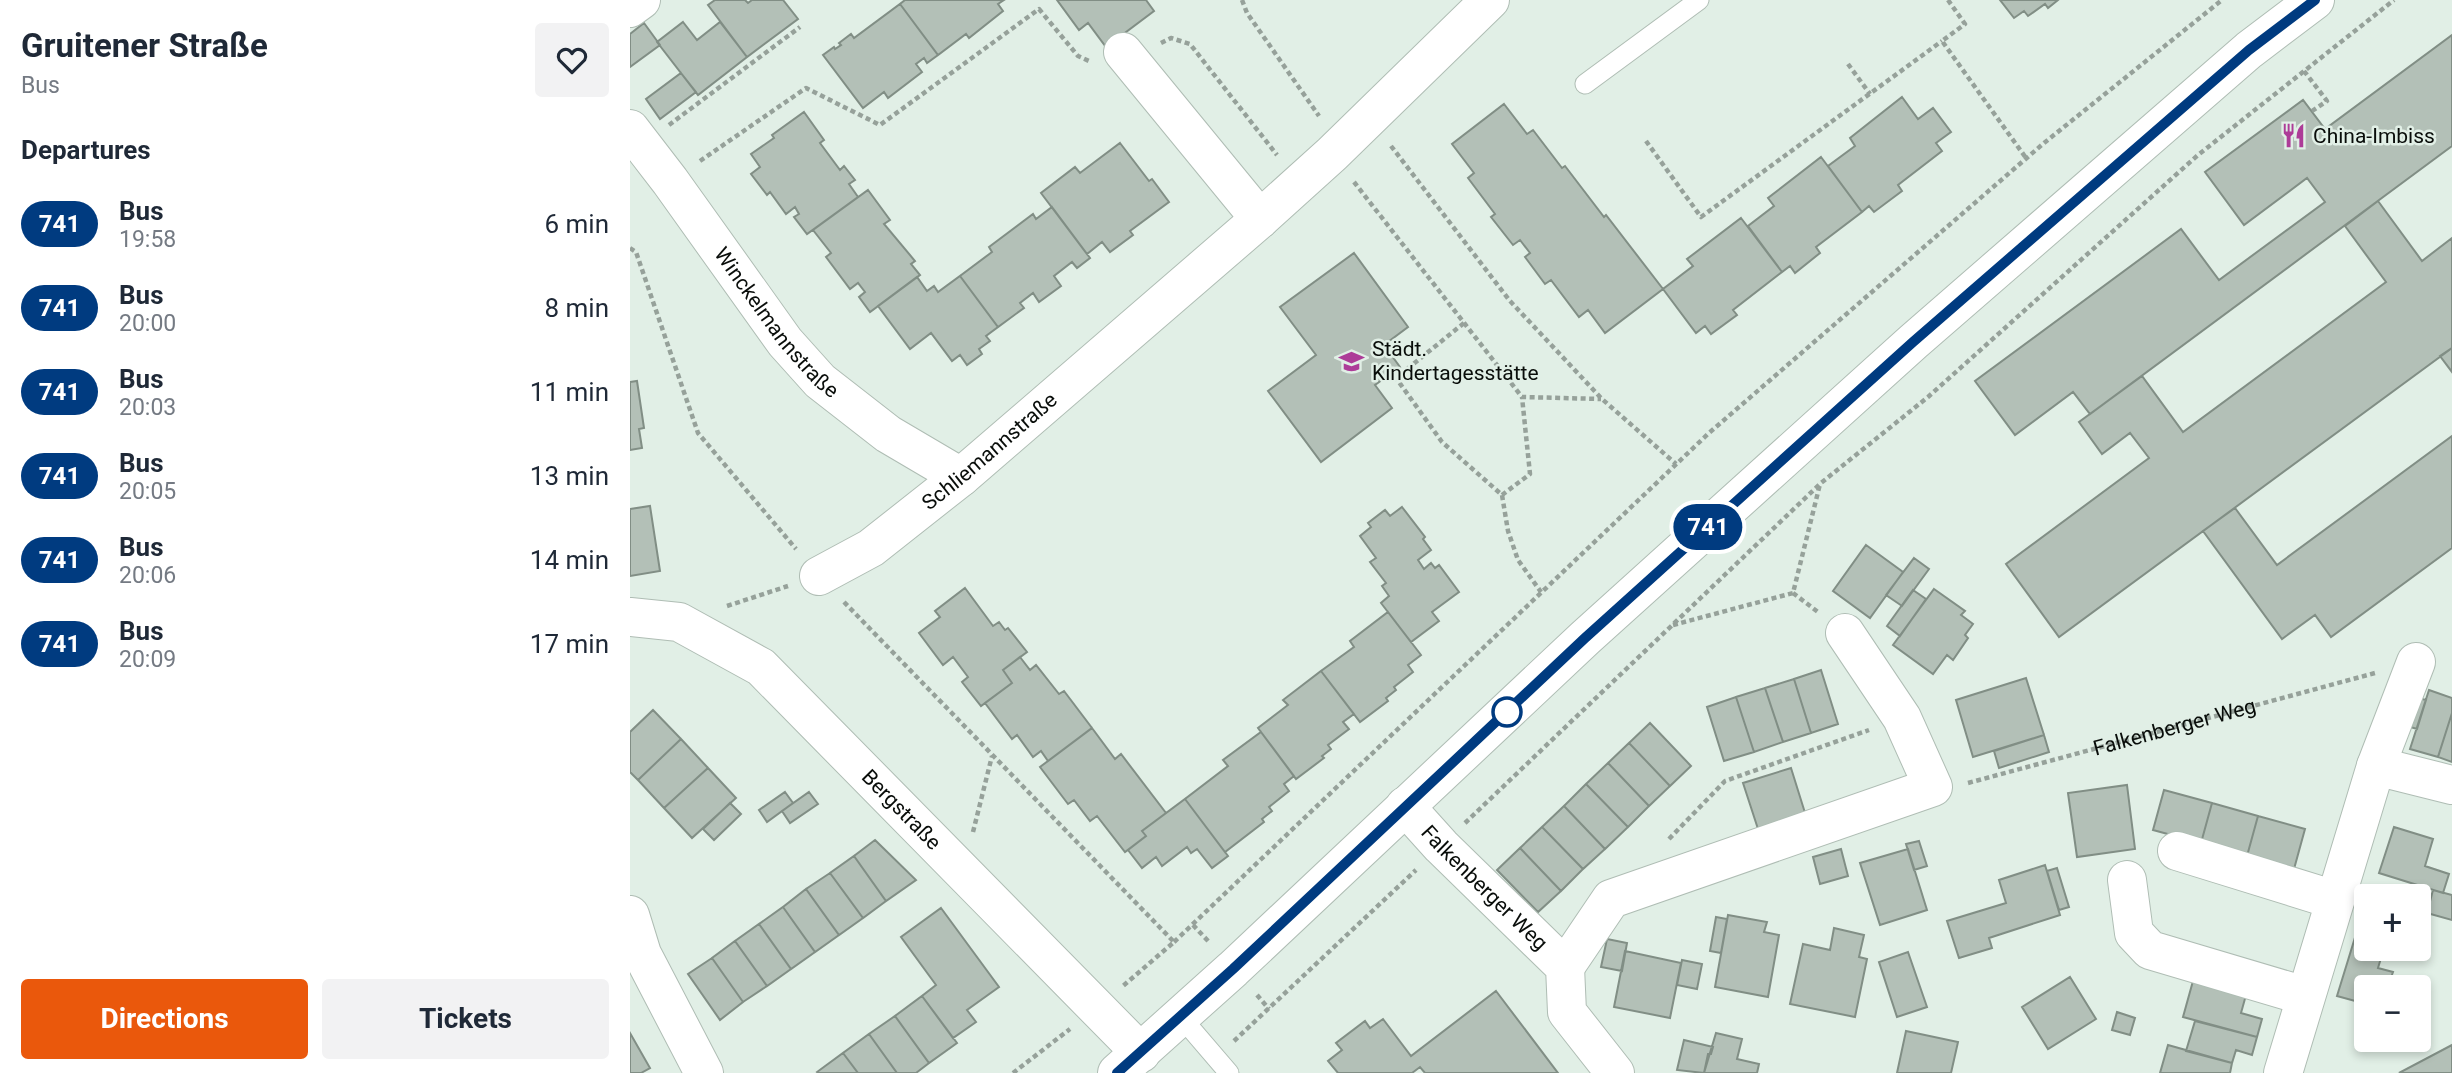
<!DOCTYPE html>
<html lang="en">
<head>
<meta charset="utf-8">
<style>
  :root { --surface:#fff; --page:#f2f2f3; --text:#1f2937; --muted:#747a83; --accent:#ea580c }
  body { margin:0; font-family:Roboto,sans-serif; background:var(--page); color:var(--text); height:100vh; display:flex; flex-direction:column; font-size:26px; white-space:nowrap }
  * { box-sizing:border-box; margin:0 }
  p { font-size:23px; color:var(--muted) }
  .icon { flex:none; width:38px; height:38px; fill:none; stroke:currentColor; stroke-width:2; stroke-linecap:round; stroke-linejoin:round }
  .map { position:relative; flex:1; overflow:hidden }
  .details { display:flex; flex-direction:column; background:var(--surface); width:630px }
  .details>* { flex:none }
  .badge { padding:0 14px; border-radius:23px; font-size:24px; line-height:46px }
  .fabs { position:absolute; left:1724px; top:884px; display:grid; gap:14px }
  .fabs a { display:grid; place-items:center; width:77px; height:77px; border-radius:7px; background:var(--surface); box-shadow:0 4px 10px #0003; font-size:35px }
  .map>.badge { position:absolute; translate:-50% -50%; box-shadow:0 0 0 4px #fff }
  h2 { padding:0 21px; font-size:26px; line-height:63px }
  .round { display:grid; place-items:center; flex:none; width:74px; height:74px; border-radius:7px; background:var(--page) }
  .summary { display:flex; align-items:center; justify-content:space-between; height:119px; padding:0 21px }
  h1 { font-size:33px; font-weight:700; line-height:52px }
  .button { display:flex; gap:14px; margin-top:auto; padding:14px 21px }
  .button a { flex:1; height:80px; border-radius:7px; background:var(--accent); color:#fff; font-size:28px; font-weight:700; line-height:80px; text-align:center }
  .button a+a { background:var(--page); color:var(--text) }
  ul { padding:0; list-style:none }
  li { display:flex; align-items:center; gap:21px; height:84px; padding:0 21px }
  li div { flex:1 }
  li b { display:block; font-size:26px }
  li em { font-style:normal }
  li .badge { min-width:77px; font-weight:700; text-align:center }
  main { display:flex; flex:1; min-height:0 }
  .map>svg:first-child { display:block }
  .building { fill:#b3c0b7; stroke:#818e85; stroke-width:2 }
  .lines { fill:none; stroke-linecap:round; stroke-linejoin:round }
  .lane-casing { stroke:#afbdb4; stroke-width:21 }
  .street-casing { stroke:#afbdb4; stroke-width:40 }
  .secondary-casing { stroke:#afbdb4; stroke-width:40 }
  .path { stroke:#96a19a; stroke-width:4.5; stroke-dasharray:5 3.5; stroke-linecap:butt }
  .lane { stroke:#fff; stroke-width:19 }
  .street { stroke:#fff; stroke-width:38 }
  .secondary { stroke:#fff; stroke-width:38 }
  .line-casing { stroke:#fff; stroke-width:16 }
  .line { stroke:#003b80; stroke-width:10 }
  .stop-dot { fill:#fff; stroke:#003b80; stroke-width:3.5 }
  .labels { text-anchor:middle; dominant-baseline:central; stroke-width:5; stroke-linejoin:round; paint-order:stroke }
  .poi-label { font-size:21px; fill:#090d0a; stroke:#e1efe6; text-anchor:start }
  .street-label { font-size:21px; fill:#090d0a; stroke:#e1efe6 }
</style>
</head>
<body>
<main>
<section class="details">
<div class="summary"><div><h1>Gruitener Straße</h1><p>Bus</p></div><a class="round"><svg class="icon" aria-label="heart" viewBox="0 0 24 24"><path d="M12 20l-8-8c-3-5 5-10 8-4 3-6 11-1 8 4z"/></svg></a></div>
<h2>Departures</h2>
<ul>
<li><span class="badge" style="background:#003b80;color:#fff">741</span><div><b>Bus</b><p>19:58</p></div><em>6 min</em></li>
<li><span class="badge" style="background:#003b80;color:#fff">741</span><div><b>Bus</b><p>20:00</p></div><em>8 min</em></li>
<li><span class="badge" style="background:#003b80;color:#fff">741</span><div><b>Bus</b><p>20:03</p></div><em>11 min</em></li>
<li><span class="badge" style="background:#003b80;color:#fff">741</span><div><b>Bus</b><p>20:05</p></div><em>13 min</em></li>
<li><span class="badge" style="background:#003b80;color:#fff">741</span><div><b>Bus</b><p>20:06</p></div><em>14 min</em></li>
<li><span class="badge" style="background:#003b80;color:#fff">741</span><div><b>Bus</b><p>20:09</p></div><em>17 min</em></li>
</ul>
<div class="button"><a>Directions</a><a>Tickets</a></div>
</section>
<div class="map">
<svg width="1822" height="1073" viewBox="0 0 1822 1073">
  <rect width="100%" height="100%" fill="#e1efe6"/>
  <!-- building -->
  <path class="building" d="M 85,0 L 115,0 L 118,3 L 122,0 L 153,0 L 168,19 L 117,57 L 78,5 Z
    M 275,0 L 374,0 L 368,4 L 373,11 L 339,38 L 336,34 L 308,55 L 270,4 Z
    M 427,0 L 516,0 L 524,11 L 476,47 L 458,23 L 449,30 Z
    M 1370,0 L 1428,0 L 1418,8 L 1415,4 L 1398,16 L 1394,11 L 1384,18 Z
    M 270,4 L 308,55 L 297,63 L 294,58 L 286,64 L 292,72 L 258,98 L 254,92 L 233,108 L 193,55 L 204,47 L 205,49 L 211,45 L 209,43 L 221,34 L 224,38 Z
    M 53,22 L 67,40 L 90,22 L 117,57 L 68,95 L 27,42 Z
    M 14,23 L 30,45 L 0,67 L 0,34 Z
    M 1822,35 L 1822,146 L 1460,414 L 1443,392 L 1385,435 L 1345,381 L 1551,229 L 1589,280 L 1695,202 L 1677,178 L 1614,225 L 1575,172 L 1673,100 L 1695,129 Z
    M 51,73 L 66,92 L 30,119 L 16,99 Z
    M 1272,97 L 1288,119 L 1303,108 L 1321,132 L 1306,143 L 1312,151 L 1268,185 L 1272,191 L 1244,212 L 1239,206 L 1232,212 L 1198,166 L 1225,146 L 1220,138 Z
    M 874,104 L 897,134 L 903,130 L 932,168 L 935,166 L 974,217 L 976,215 L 1033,289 L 975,333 L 958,310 L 949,317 L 921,280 L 915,284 L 895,257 L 900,253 L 890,240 L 883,245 L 861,217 L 865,214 L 838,178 L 844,173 L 822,144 Z
    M 174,112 L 194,140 L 190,143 L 210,170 L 214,166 L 225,180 L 219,184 L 228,197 L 177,234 L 164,217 L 169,214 L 165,207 L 156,214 L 140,192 L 137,195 L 121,174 L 130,167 L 121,154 L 144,138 L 142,135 Z
    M 490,143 L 519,181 L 522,179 L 539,202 L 500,231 L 503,235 L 480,252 L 472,242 L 457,254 L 411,193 L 445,167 L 450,173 Z
    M 1191,157 L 1232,212 L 1186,247 L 1190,253 L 1165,273 L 1160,266 L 1152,272 L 1118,226 L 1144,206 L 1138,198 Z
    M 238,190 L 260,220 L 254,224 L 285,261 L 281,264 L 290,275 L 240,312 L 229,297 L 235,292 L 228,283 L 220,289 L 196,257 L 201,253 L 183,230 Z
    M 1748,201 L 1792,261 L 1822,238 L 1822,348 L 1429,637 L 1376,564 L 1519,458 L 1500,433 L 1472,454 L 1449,422 L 1512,376 L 1553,432 L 1756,282 L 1715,226 Z
    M 422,207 L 460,258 L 447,268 L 442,262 L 424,276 L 431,286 L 409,302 L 403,293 L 390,303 L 394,308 L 368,327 L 330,276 L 362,252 L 359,247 L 403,214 L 406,219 Z
    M 1111,218 L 1152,272 L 1103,310 L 1107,315 L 1081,334 L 1075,326 L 1066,333 L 1033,289 L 1063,266 L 1057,259 Z
    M 724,253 L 778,327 L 754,345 L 770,367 L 745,385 L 762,408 L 691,462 L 638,391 L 686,355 L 650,307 Z
    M 330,276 L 368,327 L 356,336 L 360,341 L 349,349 L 352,354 L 337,365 L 330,355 L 322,361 L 301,333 L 280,349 L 248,306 L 287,277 L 297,291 L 304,286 L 308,292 Z
    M 1822,348 L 1822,372 L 1810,356 Z
    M 7,381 L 14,428 L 9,429 L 12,448 L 0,450 L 0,382 Z
    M 1822,436 L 1822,548 L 1701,637 L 1685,615 L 1652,639 L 1573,531 L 1605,508 L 1647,565 Z
    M 20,506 L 30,571 L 0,576 L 0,509 Z
    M 772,507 L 795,537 L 793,539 L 801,550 L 788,560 L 794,569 L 801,563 L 805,568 L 809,565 L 829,592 L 802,612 L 809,621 L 781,642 L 751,603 L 759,596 L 752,586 L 756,583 L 740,562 L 746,558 L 730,536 L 741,527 L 738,523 L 755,510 L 760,516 Z
    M 1236,545 L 1273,572 L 1240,618 L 1203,591 Z
    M 1284,558 L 1299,569 L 1272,606 L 1256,595 Z
    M 335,588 L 363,626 L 369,622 L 375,630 L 378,628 L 397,652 L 373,670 L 382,683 L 351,706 L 332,682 L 338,677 L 323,657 L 313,665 L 289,633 L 310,617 L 305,611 Z
    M 1304,589 L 1335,611 L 1331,615 L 1343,624 L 1335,635 L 1338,638 L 1323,660 L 1317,655 L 1303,674 L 1263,645 Z
    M 1283,590 L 1296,599 L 1270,636 L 1257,626 Z
    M 758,612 L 791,655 L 778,665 L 783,672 L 764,687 L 766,690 L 756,698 L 758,701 L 730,722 L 691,671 L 724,647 L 720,641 Z
    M 390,657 L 400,670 L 406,665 L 429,694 L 434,691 L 462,728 L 418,761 L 411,751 L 403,757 L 387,735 L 382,739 L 355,703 L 382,683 L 373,670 Z
    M 1191,670 L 1208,724 L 1181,733 L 1164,679 Z
    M 691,671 L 724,714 L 713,722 L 719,729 L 698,745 L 701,749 L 692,756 L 694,758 L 666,779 L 628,728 L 658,705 L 653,700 Z
    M 1396,678 L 1414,735 L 1343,757 L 1326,700 Z
    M 1164,679 L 1181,733 L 1153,742 L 1135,688 Z
    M 1135,688 L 1153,742 L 1124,752 L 1106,697 Z
    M 1799,690 L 1822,698 L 1822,713 L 1808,757 L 1780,749 Z
    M 1780,696 L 1796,700 L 1787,729 L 1771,724 Z
    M 1106,697 L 1124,752 L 1094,761 L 1077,707 Z
    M 23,710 L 51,739 L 8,780 L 0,772 L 0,732 Z
    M 1822,713 L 1822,762 L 1808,757 Z
    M 1020,723 L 1061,766 L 1040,786 L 999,743 Z
    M 462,728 L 485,759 L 491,754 L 536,813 L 512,831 L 516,836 L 495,852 L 467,816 L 460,821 L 444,800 L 438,804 L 410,767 Z
    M 631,732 L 664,776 L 654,784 L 659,791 L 639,807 L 642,811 L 632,819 L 634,822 L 595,852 L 555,799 L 598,766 L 593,760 Z
    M 1414,735 L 1419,752 L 1369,768 L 1364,751 Z
    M 51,739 L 78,768 L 34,808 L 8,780 Z
    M 999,743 L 1040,786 L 1019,806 L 978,763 Z
    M 978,763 L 1019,806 L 998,827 L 956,784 Z
    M 78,768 L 106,798 L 62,838 L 34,808 Z
    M 1161,768 L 1176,816 L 1129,832 L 1113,783 Z
    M 956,784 L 998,827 L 975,849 L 934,806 Z
    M 1497,785 L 1505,849 L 1447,857 L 1438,793 Z
    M 1534,790 L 1582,803 L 1571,843 L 1523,830 Z
    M 155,792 L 163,803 L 137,822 L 129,810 Z
    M 179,792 L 188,804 L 160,823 L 152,811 Z
    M 555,799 L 598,856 L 582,868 L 567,849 L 561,853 L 557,847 L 532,866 L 526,857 L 512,868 L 498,850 L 516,836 L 512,831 Z
    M 100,803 L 111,814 L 84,840 L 73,829 Z
    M 1582,803 L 1628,816 L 1617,856 L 1571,843 Z
    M 934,806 L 975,849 L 953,869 L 912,827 Z
    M 1628,816 L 1675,829 L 1664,869 L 1617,856 Z
    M 912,827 L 953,869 L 931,891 L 890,848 Z
    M 1764,827 L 1803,839 L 1795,866 L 1819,874 L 1813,893 L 1749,873 Z
    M 245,840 L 286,880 L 256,901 L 224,856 Z
    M 1289,841 L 1297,866 L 1284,870 L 1276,844 Z
    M 890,848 L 931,891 L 908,912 L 867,870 Z
    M 1211,849 L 1218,876 L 1190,884 L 1183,857 Z
    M 1278,849 L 1297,910 L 1250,925 L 1230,863 Z
    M 224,856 L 256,901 L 233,918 L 200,873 Z
    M 1415,865 L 1430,915 L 1359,938 L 1362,948 L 1329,958 L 1317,921 L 1376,903 L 1369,880 Z
    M 1427,868 L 1439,907 L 1429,910 L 1417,871 Z
    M 200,873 L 233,918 L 209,935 L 176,889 Z
    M 176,889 L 209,935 L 185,952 L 153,907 Z
    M 1803,890 L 1822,895 L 1822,920 L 1797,913 Z
    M 153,907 L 185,952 L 161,969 L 129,924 Z
    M 311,908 L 369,987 L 337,1010 L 346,1022 L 323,1038 L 292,996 L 306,985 L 271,937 Z
    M 1098,915 L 1137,922 L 1134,932 L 1149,935 L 1138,997 L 1085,987 Z
    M 1086,917 L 1097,919 L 1091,953 L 1080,951 Z
    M 129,924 L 161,969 L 137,986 L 105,941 Z
    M 1204,928 L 1234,935 L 1229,957 L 1237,959 L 1225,1017 L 1160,1004 L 1173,944 L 1200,950 Z
    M 1727,931 L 1736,934 L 1736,948 L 1754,948 L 1748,968 L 1763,972 L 1758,986 L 1748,983 L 1747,987 L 1736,987 L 1736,1004 L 1707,996 Z
    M 977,939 L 997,943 L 992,971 L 971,967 Z
    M 105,941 L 137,986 L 113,1002 L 82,958 Z
    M 995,951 L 1051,963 L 1040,1018 L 984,1007 Z
    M 1278,952 L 1297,1007 L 1267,1017 L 1249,962 Z
    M 82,958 L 113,1002 L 90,1020 L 58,974 Z
    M 1052,960 L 1072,964 L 1067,989 L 1047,985 Z
    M 1440,977 L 1466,1019 L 1418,1049 L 1392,1007 Z
    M 1563,981 L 1616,995 L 1611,1013 L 1632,1019 L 1627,1037 L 1553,1017 Z
    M 866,991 L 928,1073 L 795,1073 L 790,1067 L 782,1073 L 708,1073 L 698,1061 L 712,1050 L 706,1043 L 735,1021 L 740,1028 L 753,1019 L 781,1056 Z
    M 292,996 L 327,1043 L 299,1063 L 265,1016 Z
    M 1487,1012 L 1505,1018 L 1500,1035 L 1482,1030 Z
    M 265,1016 L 299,1063 L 286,1073 L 267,1073 L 239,1034 Z
    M 1565,1021 L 1627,1037 L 1622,1055 L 1606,1050 L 1602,1063 L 1556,1051 Z
    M 1276,1031 L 1328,1042 L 1321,1073 L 1267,1073 Z
    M 0,1033 L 20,1068 L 11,1073 L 0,1073 Z
    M 1086,1033 L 1112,1039 L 1107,1059 L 1129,1064 L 1127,1073 L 1074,1073 Z
    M 239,1034 L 267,1073 L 228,1073 L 213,1053 Z
    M 1054,1040 L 1083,1047 L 1081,1054 L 1078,1054 L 1074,1073 L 1047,1070 Z
    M 1538,1045 L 1602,1063 L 1600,1073 L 1530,1073 Z
    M 1822,1045 L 1822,1073 L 1769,1073 Z
    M 213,1053 L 228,1073 L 188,1073 L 187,1072 Z"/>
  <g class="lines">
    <defs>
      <path id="lane" d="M 955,84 L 1069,0
        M 551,1017 L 599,1073"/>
      <g id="street">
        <path d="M 0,8 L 11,0"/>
        <path d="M 493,52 L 630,219"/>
        <path id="s2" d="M 0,129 L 40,181 L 155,342 L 190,381 L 258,434 L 331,477"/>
        <path id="s3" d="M 189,576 L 241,548 L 331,477 L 630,219 L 702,154 L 860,0"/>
        <path id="s4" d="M 0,617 L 49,622 L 131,667 L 511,1053"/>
        <path d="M 1746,766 L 1786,662"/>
        <path id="s5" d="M 775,806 L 811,846 L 935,967 L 937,1012 L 985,1073"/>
        <path d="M 1547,851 L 1705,900"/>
        <path d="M 1497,880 L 1504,933 L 1520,950 L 1675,996"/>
        <path d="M 0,915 L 12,954 L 74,1073"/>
        <path d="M 935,967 L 981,899 L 1303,787 L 1272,718 L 1215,633"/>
        <path d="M 1653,1073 L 1746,766 L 1822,785"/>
      </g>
      <path id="secondary" d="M 487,1073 L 603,969 L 955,638 L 1283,342 L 1619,50 L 1685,0"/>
    </defs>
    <!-- lane casing -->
    <use href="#lane" class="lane-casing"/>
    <!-- street casing -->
    <use href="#street" class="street-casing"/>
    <!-- secondary casing -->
    <use href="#secondary" class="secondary-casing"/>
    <!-- path -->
    <g class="path">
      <path d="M 612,0 L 617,13 L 689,116"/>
      <path d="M 1318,0 L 1335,24 L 1312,41 L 1396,158"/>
      <path d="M 531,43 L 541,38 L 560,44 L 647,155"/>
      <path d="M 1218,64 L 1240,94"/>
      <path d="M 1674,71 L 1697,101 L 1682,111"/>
      <path d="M 39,125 L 170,27"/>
      <path d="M 1016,141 L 1071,217 L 1312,41"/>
      <path d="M 761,146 L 880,301 L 972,399 L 1046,464"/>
      <path d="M 70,161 L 176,88 L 250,125 L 409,9 L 448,56 L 459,61"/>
      <path d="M 724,182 L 892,397 L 971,399"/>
      <path d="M 0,248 L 6,252 L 68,433 L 166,549"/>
      <path d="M 834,323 L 766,378 L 812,442 L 872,495 L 878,531 L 888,560 L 911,592"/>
      <path d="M 872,495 L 900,474 L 892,397"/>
      <path d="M 1163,593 L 1188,612"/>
      <path d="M 214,602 L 544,942 L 493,986"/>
      <path d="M 97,606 L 158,586"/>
      <path d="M 1043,625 L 1163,593 L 1190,484"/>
      <path id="s1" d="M 1338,783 L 1745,673"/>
      <path d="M 835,823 L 1191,483 L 1298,397 L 1568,155 L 1764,0"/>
      <path d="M 343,832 L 362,756"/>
      <path d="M 1039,839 L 1095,781 L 1239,730"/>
      <path d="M 563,925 L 579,942"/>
      <path d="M 544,942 L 1079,433 L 1414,143 L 1592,0"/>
      <path d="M 627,995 L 639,1009"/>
      <path d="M 604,1041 L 786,870"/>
      <path d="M 383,1073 L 440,1029"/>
    </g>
    <!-- lane -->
    <use href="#lane" class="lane"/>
    <!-- street -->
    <use href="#street" class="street"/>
    <!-- secondary -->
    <use href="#secondary" class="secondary"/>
  </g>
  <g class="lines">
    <defs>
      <path id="line" d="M 487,1073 L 603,969 L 955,638 L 1283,342 L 1619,50 L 1685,0"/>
    </defs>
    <!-- line casing -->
    <use href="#line" class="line-casing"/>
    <!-- line -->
    <use href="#line" class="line"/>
  </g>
  <!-- icons -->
  <defs>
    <symbol id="restaurant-bare" viewBox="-9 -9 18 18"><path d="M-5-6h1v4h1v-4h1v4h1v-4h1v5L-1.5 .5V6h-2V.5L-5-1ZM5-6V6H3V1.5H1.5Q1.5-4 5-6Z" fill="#ad3c98" stroke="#e1efe6" stroke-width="2.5" paint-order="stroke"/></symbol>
    <symbol id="school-bare" viewBox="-9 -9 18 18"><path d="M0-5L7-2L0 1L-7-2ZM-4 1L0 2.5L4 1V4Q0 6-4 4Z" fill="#ad3c98" stroke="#e1efe6" stroke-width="2.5" paint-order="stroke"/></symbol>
  </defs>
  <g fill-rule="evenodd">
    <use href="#restaurant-bare" x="1646" y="118" width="35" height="35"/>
    <use href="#school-bare" x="704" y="344" width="35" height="35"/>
  </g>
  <!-- markers -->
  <circle class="stop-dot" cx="877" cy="712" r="14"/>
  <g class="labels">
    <!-- poi labels -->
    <g class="poi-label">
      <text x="1683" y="136">China-Imbiss</text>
      <text x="742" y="349">Städt.<tspan x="742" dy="24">Kindertagesstätte</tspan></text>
    </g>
    <!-- street labels -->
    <g class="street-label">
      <text stroke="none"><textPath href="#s2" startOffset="243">Winckelmannstraße</textPath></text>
      <text stroke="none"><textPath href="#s3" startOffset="212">Schliemannstraße</textPath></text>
      <text stroke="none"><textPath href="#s1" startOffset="214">Falkenberger Weg</textPath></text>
      <text stroke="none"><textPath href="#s4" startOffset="343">Bergstraße</textPath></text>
      <text stroke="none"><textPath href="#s5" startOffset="114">Falkenberger Weg</textPath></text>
    </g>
  </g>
</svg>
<div class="fabs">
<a>+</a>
<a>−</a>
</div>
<b class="badge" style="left:1078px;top:527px;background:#003b80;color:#fff">741</b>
</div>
</main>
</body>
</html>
